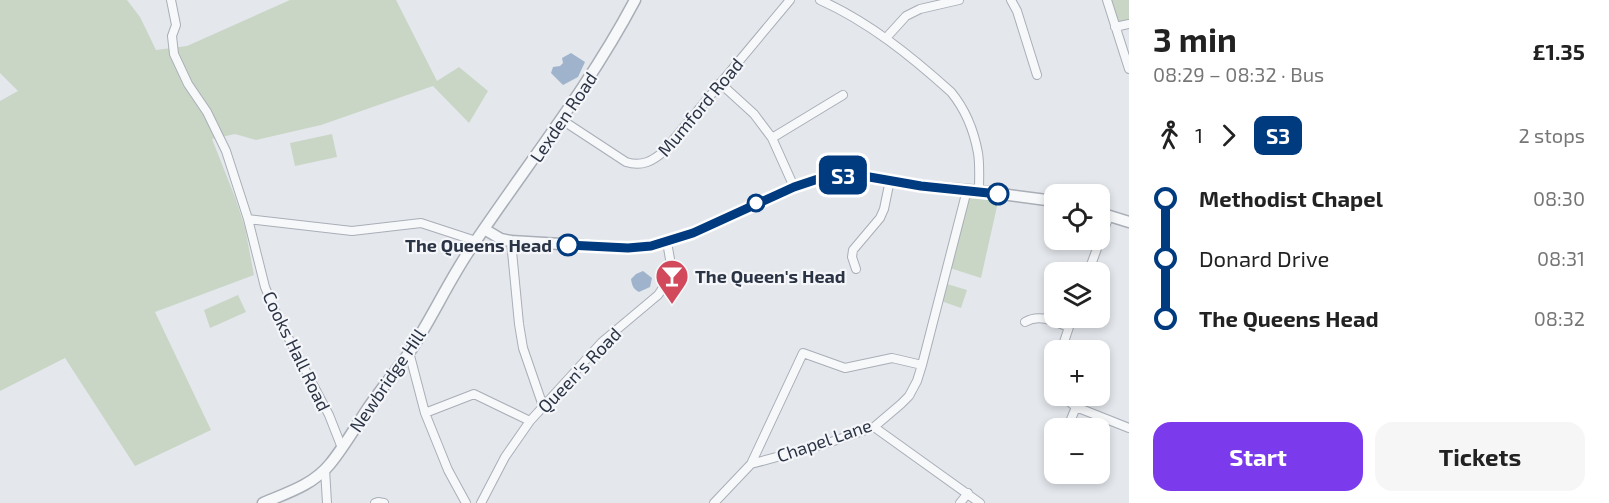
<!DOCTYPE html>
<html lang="en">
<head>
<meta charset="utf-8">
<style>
  :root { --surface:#fff; --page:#f6f6f6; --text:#222; --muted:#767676; --accent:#7c3aed }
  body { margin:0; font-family:"Exo 2",sans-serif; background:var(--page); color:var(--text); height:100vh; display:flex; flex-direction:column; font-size:22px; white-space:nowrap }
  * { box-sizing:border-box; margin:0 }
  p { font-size:20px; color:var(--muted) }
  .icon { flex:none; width:33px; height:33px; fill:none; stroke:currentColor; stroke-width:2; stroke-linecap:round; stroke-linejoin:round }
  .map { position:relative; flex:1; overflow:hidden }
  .panel { display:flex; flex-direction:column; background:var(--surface); width:480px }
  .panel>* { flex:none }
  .badge { padding:0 12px; border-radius:9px; font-size:21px; line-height:39px }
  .fabs { position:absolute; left:1044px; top:184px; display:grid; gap:12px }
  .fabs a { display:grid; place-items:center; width:66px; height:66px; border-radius:12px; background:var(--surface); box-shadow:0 3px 9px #0003; font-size:30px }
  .map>.badge { position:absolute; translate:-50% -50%; box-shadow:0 0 0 3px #fff }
  .legs { display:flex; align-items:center; gap:9px; height:66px; padding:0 24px; font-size:20px }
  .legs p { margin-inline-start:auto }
  .headline { display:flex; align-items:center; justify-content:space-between; height:102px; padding:0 24px }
  h1 { font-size:33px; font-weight:700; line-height:45px }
  .button { display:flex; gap:12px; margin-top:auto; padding:12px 24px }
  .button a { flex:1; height:69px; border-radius:18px; background:var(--accent); color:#fff; font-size:24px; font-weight:700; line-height:69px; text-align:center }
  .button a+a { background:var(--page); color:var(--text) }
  ul { padding:0 24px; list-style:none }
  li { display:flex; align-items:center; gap:21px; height:60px; font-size:22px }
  li i { display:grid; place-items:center; width:9px; height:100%; margin:0 8px; background:currentColor }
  li i::after { content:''; width:15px; height:15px; margin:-8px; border:4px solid; border-radius:50%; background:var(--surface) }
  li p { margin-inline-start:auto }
  li:first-child i { background:linear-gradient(#0000 50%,currentColor 0) }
  li:last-child i { background:linear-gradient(currentColor 50%,#0000 0) }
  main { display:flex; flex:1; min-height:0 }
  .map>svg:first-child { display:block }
  .green { fill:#c9d6c5 }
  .water { fill:#9fb4cc }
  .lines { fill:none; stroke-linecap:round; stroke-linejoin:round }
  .minor-casing { stroke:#a9aeb7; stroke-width:10 }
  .tertiary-casing { stroke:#a9aeb7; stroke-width:13 }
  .minor { stroke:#f7f8fa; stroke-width:8 }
  .tertiary { stroke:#f7f8fa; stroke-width:10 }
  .line-1-casing { stroke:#fff; stroke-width:14 }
  .line-1 { stroke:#003b80; stroke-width:9 }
  .stop-1-dot { fill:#fff; stroke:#003b80; stroke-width:3 }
  .labels { text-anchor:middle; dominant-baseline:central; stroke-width:4.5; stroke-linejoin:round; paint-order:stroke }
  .street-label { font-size:18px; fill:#2b3445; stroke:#f4f6f9 }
  .stop-label { font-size:18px; font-weight:bold; fill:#2b3445; stroke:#f4f6f9; text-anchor:end }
  .poi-label { font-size:18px; font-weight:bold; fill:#2b3445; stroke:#f4f6f9; text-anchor:start }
</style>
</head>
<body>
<main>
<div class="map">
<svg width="1129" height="503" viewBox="0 0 1129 503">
  <rect width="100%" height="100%" fill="#e4e7ec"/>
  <!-- green -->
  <path class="green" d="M 0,0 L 127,0 L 140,17 L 156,50 L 187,46 L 290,0 L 396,0 L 437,81 L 459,67 L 488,91 L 469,123 L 433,86 L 321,125 L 256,140 L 235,134 L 212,139 L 235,197 L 245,228 L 254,275 L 155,312 L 211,430 L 135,466 L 65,358 L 0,391 L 0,101 L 18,91 L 0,73 Z
    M 1109,0 L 1129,0 L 1129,21 L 1117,24 Z
    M 332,134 L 337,157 L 295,166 L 290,143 Z
    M 967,194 L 998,202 L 981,278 L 950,268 Z
    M 947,284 L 967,290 L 961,308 L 941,301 Z
    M 238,295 L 246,312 L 210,328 L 204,310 Z"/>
  <!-- water -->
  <path class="water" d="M 571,53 L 585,62 L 578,77 L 563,85 L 551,73 L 553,67 L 560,66 L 563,63 L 562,58 Z
    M 643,271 L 652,278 L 650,287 L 639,292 C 633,289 632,285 631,279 L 636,274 Z"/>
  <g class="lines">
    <defs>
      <path id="minor" d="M 171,0 L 176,25 L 172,36 L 174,54 L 188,84 L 207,112 L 226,151 L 248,219 L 265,287 L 280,322 L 329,415 L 342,448
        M 820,0 C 869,22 911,56 951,92 C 965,109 974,131 978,153 C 980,165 979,179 979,191
        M 1011,0 L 1017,11 L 1037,75
        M 1107,0 L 1129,69
        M 1115,27 L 1129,24
        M 886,38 L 906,16 L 920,9 L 959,0
        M 720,83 L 754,114 L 772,138 L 794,187
        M 562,120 L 626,162 C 642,167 653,161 664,151 L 790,0
        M 772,138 L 843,95
        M 248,219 L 352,231 L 421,223 L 476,241
        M 511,241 L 519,324 L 523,348 L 543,406
        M 856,269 L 852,257 L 853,250 L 880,218 L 884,209 L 890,180
        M 1088,273 L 1109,216
        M 1049,284 L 1054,285
        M 1025,322 C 1040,313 1054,322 1069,327
        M 1061,351 L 1072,318
        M 409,352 L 425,413 L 448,470 L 466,503
        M 1054,369 L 1053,373 L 1054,384
        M 1062,396 L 1076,407 L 1129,428
        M 425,413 L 474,394 L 530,421
        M 874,427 L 980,503
        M 1067,429 L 1076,407
        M 751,464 L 803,353 L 845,368 L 892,358 L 922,365
        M 325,469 L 327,503
        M 375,503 L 378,502 L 384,503
        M 481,503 L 505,457 L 530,421 L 602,342 L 658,295 L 669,279 L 671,265 L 667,242
        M 714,503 L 751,464 L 828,443 L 874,427 L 901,404 L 909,396 L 917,381 L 922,365 L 967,190
        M 960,503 L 968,493"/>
      <path id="tertiary" d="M 1100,213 L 1129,222
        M 484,229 L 501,239 L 511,241 L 628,248 L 651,246 L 693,233 L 794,187 L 815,180 L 838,175 L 858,175 L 921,186 L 979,191 L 1054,201
        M 263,503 C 287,493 313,485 330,464 C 344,447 356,426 368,408 C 381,389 396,371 409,353 C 431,320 447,284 469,251 C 525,167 588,89 635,0"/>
    </defs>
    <!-- minor casing -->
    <use href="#minor" class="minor-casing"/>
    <!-- tertiary casing -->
    <use href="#tertiary" class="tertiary-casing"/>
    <!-- minor -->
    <use href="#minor" class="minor"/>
    <!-- tertiary -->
    <use href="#tertiary" class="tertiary"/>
  </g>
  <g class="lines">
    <defs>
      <path id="line-1" d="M 568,245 L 628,248 L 651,246 L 693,233 L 794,187 L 815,180 L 838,175 L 858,175 L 921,186 L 998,194"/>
    </defs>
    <!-- line-1 casing -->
    <use href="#line-1" class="line-1-casing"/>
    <!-- line-1 -->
    <use href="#line-1" class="line-1"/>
  </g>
  <!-- icons -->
  <defs>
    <symbol id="bar-pin" viewBox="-11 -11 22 30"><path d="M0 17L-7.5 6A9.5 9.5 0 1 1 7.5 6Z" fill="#d1495b" stroke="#f4f6f9"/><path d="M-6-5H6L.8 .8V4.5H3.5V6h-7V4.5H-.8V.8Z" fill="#fff"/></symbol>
  </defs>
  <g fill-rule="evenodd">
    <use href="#bar-pin" x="653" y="257" width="38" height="52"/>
  </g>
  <!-- markers -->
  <g class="stop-1-dot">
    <circle cx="998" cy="194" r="10"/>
    <circle cx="756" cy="203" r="8"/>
    <circle cx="568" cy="245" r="10"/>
  </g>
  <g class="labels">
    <!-- street labels -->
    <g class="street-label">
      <text transform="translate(700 107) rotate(-50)">Mumford Road</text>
      <text transform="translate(563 117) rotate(-56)">Lexden Road</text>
      <text transform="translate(297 351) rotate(64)">Cooks Hall Road</text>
      <text transform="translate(579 370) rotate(-46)">Queen's Road</text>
      <text transform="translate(387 380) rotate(-56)">Newbridge Hill</text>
      <text transform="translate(824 440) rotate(-19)">Chapel Lane</text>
    </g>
    <!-- stop labels -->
    <g class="stop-label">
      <text x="552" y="245">The Queens Head</text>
    </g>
    <!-- poi labels -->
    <g class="poi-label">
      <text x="695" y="276">The Queen's Head</text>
    </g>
  </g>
</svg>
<div class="fabs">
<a><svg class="icon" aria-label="locate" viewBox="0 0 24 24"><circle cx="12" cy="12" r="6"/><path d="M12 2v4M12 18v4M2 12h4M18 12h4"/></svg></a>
<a><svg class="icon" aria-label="layers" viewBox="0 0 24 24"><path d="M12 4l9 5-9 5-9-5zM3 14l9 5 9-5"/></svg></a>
<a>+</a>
<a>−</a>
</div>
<b class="badge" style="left:843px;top:175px;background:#003b80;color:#fff">S3</b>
</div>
<section class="panel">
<div class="headline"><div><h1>3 min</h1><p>08:29 – 08:32 · Bus</p></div><b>£1.35</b></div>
<div class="legs"><svg class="icon" aria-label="walk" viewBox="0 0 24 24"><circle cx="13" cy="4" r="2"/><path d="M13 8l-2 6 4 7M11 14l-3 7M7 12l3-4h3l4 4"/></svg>1<svg class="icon" aria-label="forward" viewBox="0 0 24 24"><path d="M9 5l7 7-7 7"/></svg><b class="badge" style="background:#003b80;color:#fff">S3</b><p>2 stops</p></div>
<ul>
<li><i style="color:#003b80"></i><b>Methodist Chapel</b><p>08:30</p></li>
<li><i style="color:#003b80"></i><span>Donard Drive</span><p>08:31</p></li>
<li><i style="color:#003b80"></i><b>The Queens Head</b><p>08:32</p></li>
</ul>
<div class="button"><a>Start</a><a>Tickets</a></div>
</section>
</main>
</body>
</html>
